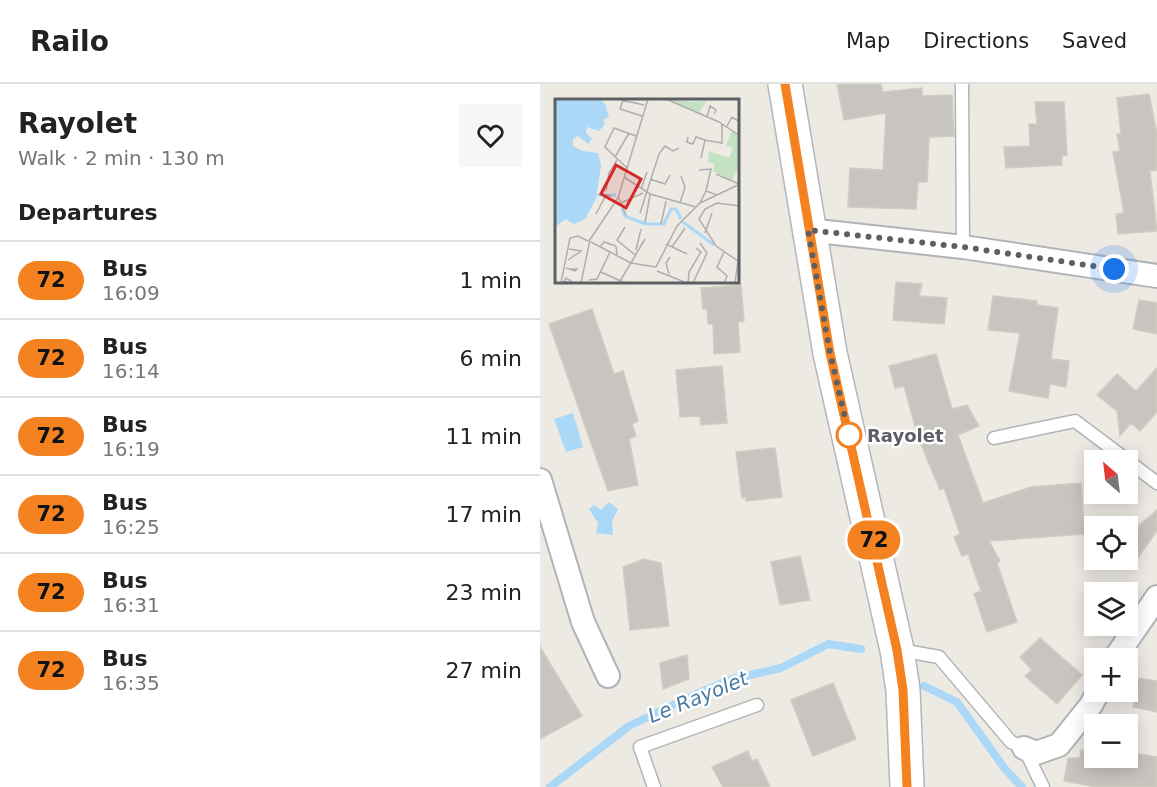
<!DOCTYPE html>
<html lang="en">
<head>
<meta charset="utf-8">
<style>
  :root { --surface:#fff; --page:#f6f6f6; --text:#222; --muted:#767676; --line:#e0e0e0 }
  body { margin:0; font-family:"DejaVu Sans",sans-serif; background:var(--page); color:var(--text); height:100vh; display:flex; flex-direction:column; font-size:22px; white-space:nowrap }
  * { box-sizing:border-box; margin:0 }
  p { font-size:20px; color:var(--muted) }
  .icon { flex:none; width:33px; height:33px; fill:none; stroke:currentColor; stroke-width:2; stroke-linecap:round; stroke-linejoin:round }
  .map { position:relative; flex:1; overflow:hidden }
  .drawer { display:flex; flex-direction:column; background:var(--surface); width:540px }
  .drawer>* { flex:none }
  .badge { padding:0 12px; border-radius:20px; font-size:21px; line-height:39px }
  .needle { width:39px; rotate:332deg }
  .tools { position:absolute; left:544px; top:366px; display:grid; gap:12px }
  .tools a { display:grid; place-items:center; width:54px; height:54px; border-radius:0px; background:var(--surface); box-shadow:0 3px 15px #0003; font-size:30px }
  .you { position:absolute; width:30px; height:30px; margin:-15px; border:4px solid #fff; border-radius:50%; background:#1a73e8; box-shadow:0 0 0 9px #1a73e833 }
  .map>.badge { position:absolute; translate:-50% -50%; box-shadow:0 0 0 3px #fff }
  h2 { padding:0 18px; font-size:22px; line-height:54px }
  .round { display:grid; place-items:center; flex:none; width:63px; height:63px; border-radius:0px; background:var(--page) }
  .summary { display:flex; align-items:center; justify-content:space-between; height:102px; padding:0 18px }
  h1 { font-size:28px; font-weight:600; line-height:45px }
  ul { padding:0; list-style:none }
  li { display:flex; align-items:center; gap:18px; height:78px; padding:0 18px; border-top:2px solid var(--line) }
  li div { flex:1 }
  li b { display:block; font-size:22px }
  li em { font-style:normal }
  li .badge { min-width:66px; font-weight:700; text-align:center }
  header { display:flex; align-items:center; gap:36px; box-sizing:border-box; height:84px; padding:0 30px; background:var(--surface); border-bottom:2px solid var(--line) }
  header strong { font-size:28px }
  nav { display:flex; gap:33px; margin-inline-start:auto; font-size:21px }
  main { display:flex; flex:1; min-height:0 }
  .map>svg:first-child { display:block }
  .water { fill:#aad8f6 }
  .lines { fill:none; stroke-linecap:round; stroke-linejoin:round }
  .stream { stroke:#aad8f6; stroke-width:8 }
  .building { fill:#c8c5c0; stroke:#d1ccc2; stroke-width:1.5 }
  .service-casing { stroke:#b1b4b7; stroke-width:15 }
  .minor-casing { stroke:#b1b4b7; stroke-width:26 }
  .secondary-casing { stroke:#b3b6ba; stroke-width:36 }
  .service { stroke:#fff; stroke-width:12 }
  .minor { stroke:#fff; stroke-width:22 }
  .secondary { stroke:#fff; stroke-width:33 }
  .line-casing { stroke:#fff; stroke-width:14 }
  .line { stroke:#f58220; stroke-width:9 }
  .walk { stroke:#5c5f63; stroke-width:6; stroke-dasharray:0 10.8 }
  .stop-dot { fill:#fff; stroke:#f58220; stroke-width:3 }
  .labels { text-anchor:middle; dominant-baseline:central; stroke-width:5; stroke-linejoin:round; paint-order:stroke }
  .stop-label { font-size:18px; font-weight:bold; fill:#5c5f63; stroke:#fff; text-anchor:start }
  .water-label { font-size:20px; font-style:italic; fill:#497aa6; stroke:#fff }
  .inset-river { fill:none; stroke:#aad8f6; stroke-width:3 }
  .inset-road { fill:none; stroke:#afaeac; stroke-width:1.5 }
  .view { fill:#d62828; fill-opacity:0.15; stroke:#d62828; stroke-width:3 }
  .inset-edge { fill:none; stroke:#5c5f63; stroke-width:3 }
</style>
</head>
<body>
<header>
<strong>Railo</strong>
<nav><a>Map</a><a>Directions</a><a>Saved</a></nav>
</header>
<main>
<section class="drawer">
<div class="summary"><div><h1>Rayolet</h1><p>Walk · 2 min · 130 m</p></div><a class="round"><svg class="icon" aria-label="heart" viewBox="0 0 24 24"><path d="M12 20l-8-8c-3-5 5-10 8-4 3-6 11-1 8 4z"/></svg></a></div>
<h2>Departures</h2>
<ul>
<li><span class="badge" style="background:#f58220;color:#111">72</span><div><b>Bus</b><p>16:09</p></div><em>1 min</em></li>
<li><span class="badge" style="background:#f58220;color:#111">72</span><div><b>Bus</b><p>16:14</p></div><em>6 min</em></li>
<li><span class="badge" style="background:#f58220;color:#111">72</span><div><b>Bus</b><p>16:19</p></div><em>11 min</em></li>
<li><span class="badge" style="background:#f58220;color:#111">72</span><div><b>Bus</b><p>16:25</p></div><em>17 min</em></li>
<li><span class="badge" style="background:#f58220;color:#111">72</span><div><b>Bus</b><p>16:31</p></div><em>23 min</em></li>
<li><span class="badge" style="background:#f58220;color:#111">72</span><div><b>Bus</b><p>16:35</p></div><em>27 min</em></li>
</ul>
</section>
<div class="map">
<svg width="617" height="703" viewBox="0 0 617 703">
  <rect width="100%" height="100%" fill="#edeae4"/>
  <!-- water -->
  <path class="water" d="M 33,329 L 43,363 L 26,368 L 14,335 Z
    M 69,418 L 78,425 L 72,437 L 73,451 L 56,449 L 58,439 L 49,425 L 54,421 L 61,426 Z"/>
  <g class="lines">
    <!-- stream -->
    <path class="stream" d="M 384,602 L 417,618 L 465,685 L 482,703
      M 10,703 L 89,642 L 152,612 L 192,595 L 241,584 L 288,560 L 321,565"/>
  </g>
  <!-- building -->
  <path class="building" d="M 297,0 L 341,0 L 343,8 L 382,4 L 382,12 L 412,11 L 414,52 L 389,53 L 387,98 L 378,98 L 376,125 L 308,123 L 310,84 L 343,86 L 346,29 L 304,36 Z
    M 609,10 L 617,50 L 617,86 L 610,87 L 617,147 L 578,150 L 576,130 L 584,129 L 573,68 L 580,67 L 577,50 L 581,50 L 577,14 Z
    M 495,18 L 524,18 L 527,71 L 522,72 L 522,81 L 466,84 L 464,63 L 490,62 L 489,40 L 497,40 Z
    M 356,198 L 382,200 L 379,212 L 407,214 L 404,240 L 353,236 Z
    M 201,201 L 204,237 L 198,238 L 200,268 L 174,270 L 173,240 L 168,240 L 167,225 L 163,225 L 161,204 Z
    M 453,212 L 497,217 L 497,221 L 518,224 L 511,275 L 529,277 L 526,303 L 510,300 L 508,314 L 469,307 L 480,249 L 448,246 Z
    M 599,216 L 617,219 L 617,250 L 593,245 Z
    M 52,225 L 74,290 L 83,287 L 98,337 L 92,340 L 96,352 L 89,355 L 98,401 L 68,407 L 9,240 Z
    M 396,270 L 412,325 L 427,321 L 439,342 L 418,351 L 443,419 L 491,403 L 541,399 L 545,450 L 449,457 L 460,477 L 457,479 L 477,538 L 447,548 L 434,510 L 441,507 L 428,470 L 422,472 L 414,453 L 420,450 L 404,404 L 400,406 L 378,353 L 364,302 L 355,304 L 349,282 Z
    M 182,282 L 187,339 L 161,341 L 160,332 L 140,333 L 136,286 Z
    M 617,284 L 617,328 L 600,347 L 591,339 L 580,352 L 577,327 L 557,311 L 577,290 L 596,307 Z
    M 235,364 L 242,413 L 206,417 L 206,413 L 202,414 L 196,368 Z
    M 617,426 L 617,447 L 591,483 L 581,476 L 588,476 L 588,442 L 582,442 L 586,438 L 596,444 Z
    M 260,472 L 270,516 L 240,521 L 231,478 Z
    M 104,475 L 121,479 L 129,542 L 90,546 L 83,483 Z
    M 500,554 L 542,591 L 517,620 L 485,592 L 492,586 L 480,573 Z
    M 0,563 L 42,632 L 0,655 Z
    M 147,571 L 149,595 L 123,605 L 120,579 Z
    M 598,594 L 617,597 L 617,628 L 593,623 Z
    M 293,599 L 316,655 L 273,672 L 251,616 Z
    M 549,661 L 555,662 L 555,674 L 588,674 L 588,668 L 617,673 L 617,703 L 556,703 L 524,697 L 528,674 L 540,674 L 541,666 L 547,668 Z
    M 208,667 L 212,677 L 217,675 L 230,703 L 183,703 L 172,683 Z"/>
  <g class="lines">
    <defs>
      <path id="service" d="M 422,0 L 423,163
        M 454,354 L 535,337 L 587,376
        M 588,377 L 617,399
        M 360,566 L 399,573 L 471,658 L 484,664 L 503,703
        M 114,703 L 100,663 L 217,621"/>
      <path id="minor" d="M 268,146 L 423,163 L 617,192
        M 0,396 L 43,538 L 68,592
        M 575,574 L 617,513
        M 484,664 L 496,669 L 519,661 L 551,621 L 558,608"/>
      <path id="secondary" d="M 245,0 L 290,269 L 357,566 L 363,606 L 367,703"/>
    </defs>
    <!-- service casing -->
    <use href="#service" class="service-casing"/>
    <!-- minor casing -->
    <use href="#minor" class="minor-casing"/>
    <!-- secondary casing -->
    <use href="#secondary" class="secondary-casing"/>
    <!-- service -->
    <use href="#service" class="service"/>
    <!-- minor -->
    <use href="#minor" class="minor"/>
    <!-- secondary -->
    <use href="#secondary" class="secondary"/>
  </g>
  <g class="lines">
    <defs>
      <path id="line" d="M 245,0 L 290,269 L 357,566 L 363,606 L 367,703"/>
    </defs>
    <!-- line casing -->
    <use href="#line" class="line-casing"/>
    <!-- line -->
    <use href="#line" class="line"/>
    <!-- walk -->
    <path class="walk" d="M 309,351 L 290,269 L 268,146 L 423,163 L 574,185"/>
  </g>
  <!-- markers -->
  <circle class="stop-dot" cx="309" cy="351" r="12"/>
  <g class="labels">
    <!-- stop labels -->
    <g class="stop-label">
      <text x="327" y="351">Rayolet</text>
    </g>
    <!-- water labels -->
    <g class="water-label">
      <text transform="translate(158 613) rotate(-22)">Le Rayolet</text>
    </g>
  </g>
  <!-- overview -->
  <g transform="translate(15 15)">
    <rect width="184" height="184" fill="#edeae4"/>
    <path d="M 113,0 L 139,3 L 152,1 L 144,14 ZM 177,32 L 184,38 L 184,66 L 177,81 L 158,72 L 160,65 L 153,63 L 154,52 L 174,59 L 178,49 L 171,46 Z" fill="#c4e2c2"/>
    <path d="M 0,0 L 44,0 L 50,5 L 54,18 L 48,21 L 50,25 L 44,32 L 32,28 L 31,34 L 37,40 L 33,45 L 23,37 L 18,40 L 18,47 L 27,52 L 43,54 L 46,66 L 41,100 L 30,120 L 19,125 L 11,120 L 0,128 Z" fill="#aad8f6"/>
    <path class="inset-river" d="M 42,96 L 61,96M 67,109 L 70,117 L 90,125 L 109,125 L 116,110 L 121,110 L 126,120M 128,123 L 159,146"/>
    <path class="inset-road" d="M 111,0 L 164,23 L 185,37M 67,1 L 89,6M 68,1 L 65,10 L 87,17M 152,18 L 155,7 L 161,11 L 159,15M 172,27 L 177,18 L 185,23M 133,38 L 132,43 L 138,45 L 141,38 L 150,41M 60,58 L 74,34M 146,59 L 150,41 L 167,44 L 167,25M 72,69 L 50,48 L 59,29 L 81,37M 144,71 L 156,70 L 151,92M 161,75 L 184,85M 69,78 L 95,95 L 141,108M 95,80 L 110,85 L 115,76M 86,90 L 92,73M 51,92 L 54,74 L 62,61M 63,97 L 71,116M 66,104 L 88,94M 125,104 L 130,88 L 126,77M 145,104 L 151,92 L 162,96M 143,105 L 185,85M 85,114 L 104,55 L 110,47 L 118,52 L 124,49M 41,115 L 51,96 L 56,97M 90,124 L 95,96M 106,125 L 111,102M 70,128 L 62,141 L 80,156M 150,134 L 157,114M 34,142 L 63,99 L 93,0M 36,143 L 76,164 L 101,168M 111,145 L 132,155M 45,148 L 49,143 L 61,147 L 62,157M 117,148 L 130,129M 81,151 L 86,130M 169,153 L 162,168 L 172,177 L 169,184M 13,161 L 26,152 L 14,150M 101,168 L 122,127 L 145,104M 11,169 L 20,172 L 22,170 L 15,170M 102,172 L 132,184M 46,173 L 70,184M 114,175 L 111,164 L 115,158M 34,181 L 42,180 L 55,153M 6,184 L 15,139 L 23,137 L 33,142M 16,184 L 9,182 L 11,179 L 19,184M 26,184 L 35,141M 64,184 L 90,140M 133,184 L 134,173 L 146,153 L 141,149M 138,184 L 152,154 L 145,144M 180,184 L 183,162 L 161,147 L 144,120 L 150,110 L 162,104 L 185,107"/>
    <path class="view" d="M 61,66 L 86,80 L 71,109 L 46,95 Z"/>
    <rect width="184" height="184" class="inset-edge"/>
  </g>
</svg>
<div class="tools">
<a><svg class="needle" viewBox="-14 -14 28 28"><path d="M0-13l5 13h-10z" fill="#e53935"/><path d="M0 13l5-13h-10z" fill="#767676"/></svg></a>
<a><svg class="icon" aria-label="locate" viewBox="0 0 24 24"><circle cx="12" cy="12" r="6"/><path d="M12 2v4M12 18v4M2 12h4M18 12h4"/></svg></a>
<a><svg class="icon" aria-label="layers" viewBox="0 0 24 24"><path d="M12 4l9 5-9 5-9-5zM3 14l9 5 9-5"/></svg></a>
<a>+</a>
<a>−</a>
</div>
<div class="you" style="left:574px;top:185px"></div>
<b class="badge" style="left:334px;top:456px;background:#f58220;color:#111">72</b>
</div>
</main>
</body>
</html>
